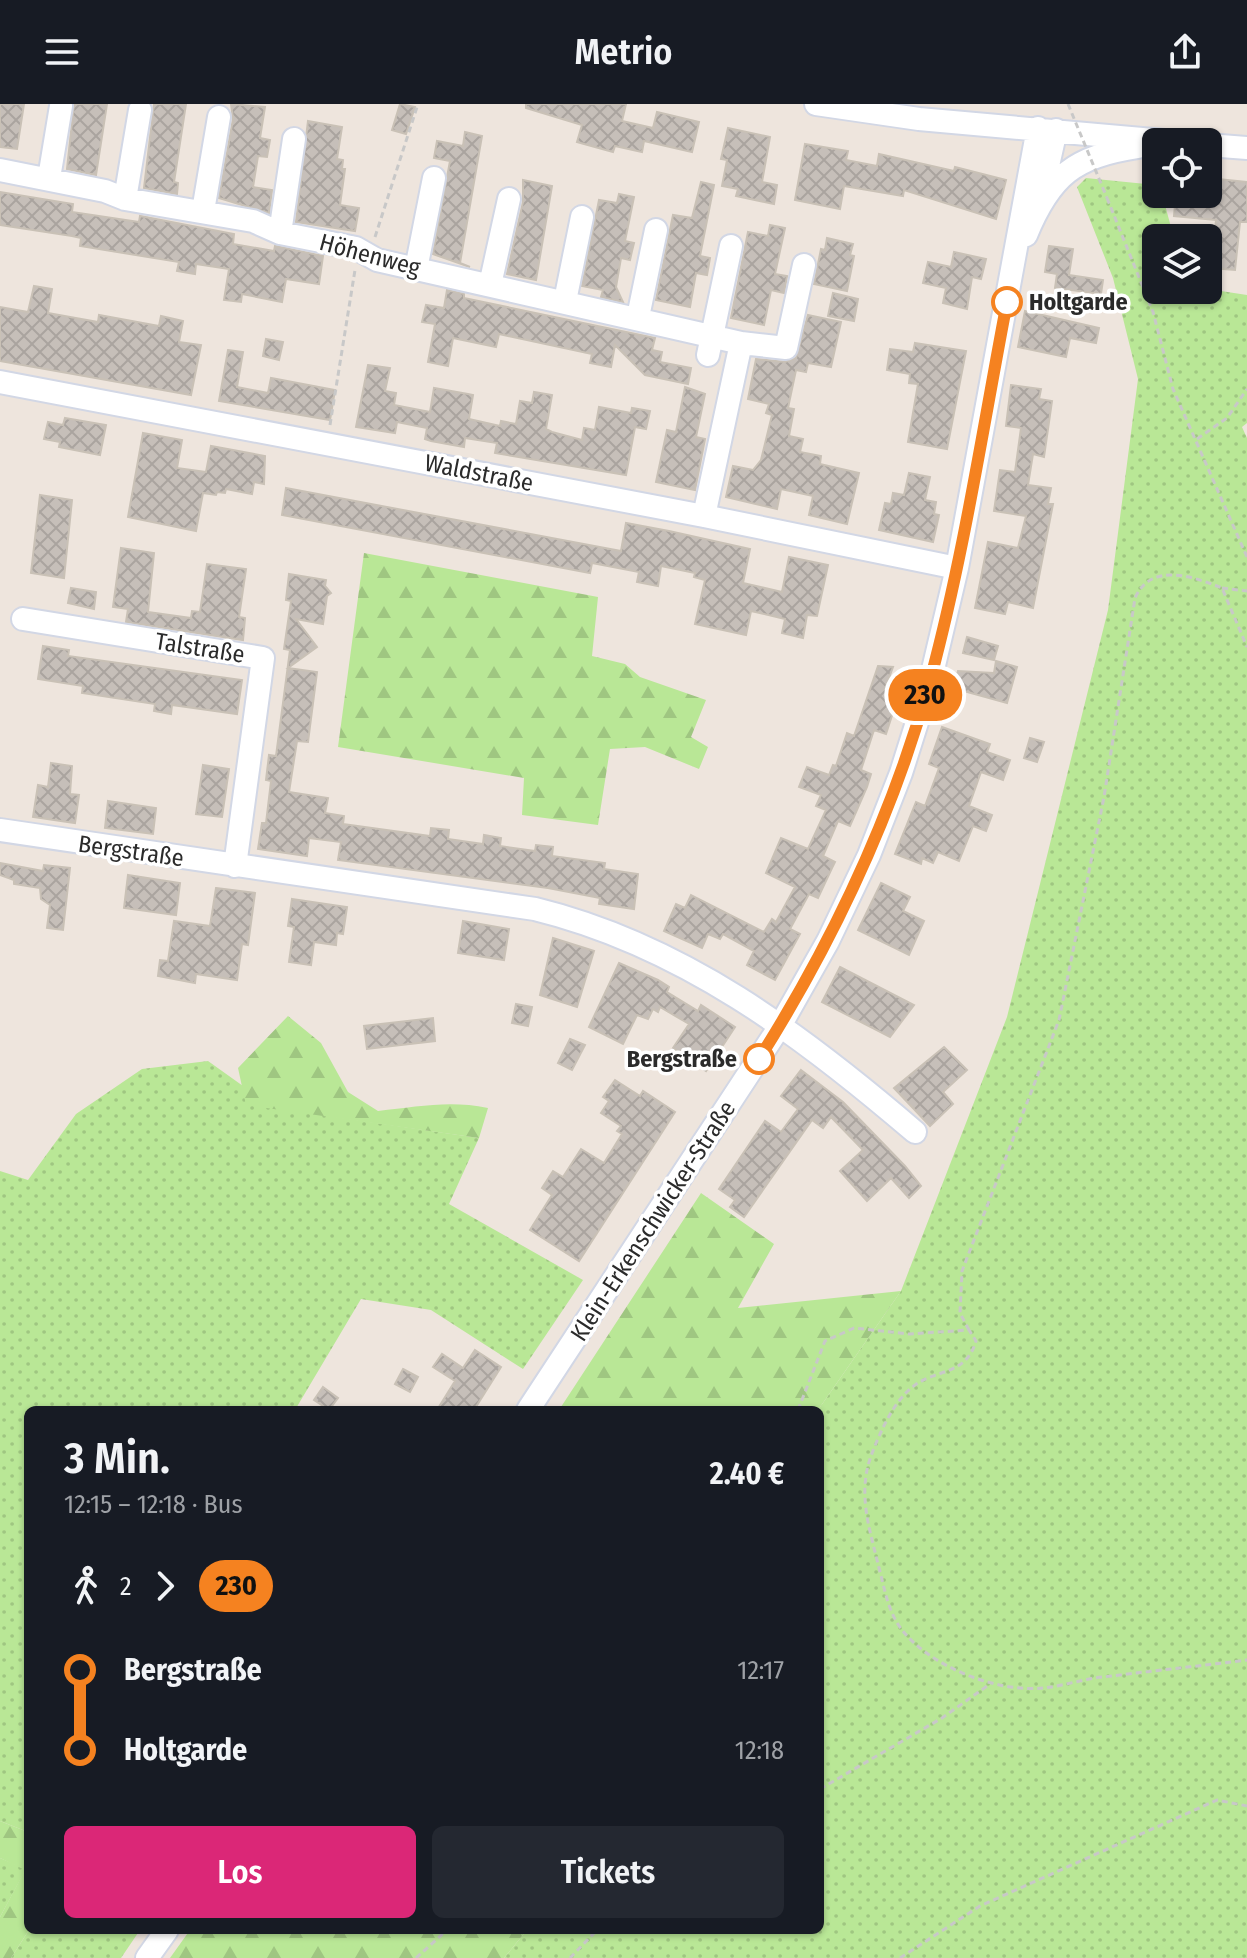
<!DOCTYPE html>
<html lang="de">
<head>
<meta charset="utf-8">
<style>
  :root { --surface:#171b24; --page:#242831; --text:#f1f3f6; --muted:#9ea1a6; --accent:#db2777 }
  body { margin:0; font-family:"Fira Sans Condensed",sans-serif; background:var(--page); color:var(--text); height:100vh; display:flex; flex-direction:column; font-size:30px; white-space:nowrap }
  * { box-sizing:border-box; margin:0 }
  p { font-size:26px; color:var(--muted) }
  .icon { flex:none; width:44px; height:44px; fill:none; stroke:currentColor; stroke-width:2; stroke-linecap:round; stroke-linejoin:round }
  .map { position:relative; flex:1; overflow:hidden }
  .panel { position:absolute; left:24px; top:1302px; width:800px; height:528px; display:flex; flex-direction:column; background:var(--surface); border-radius:12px; box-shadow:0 2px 6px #0004 }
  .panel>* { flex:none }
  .badge { padding:0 16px; border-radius:26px; font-size:28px; line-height:52px }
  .buttons { position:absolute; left:1142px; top:24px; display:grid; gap:16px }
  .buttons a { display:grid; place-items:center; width:80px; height:80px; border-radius:12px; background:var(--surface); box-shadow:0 2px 6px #0004; font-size:40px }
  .map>.badge { position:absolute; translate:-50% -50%; box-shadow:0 0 0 4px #fff }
  .legs { display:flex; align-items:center; gap:12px; height:88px; padding:0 40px; font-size:26px }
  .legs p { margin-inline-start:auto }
  .summary { display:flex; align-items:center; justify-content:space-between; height:136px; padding:0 40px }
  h1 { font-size:44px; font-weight:600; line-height:60px }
  .cta { display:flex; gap:16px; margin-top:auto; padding:16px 40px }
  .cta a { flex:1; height:92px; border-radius:12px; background:var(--accent); color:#fff; font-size:32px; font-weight:600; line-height:92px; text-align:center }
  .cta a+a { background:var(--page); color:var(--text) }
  ul { padding:0 40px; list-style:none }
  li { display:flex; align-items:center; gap:28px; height:80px; font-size:30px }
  li i { display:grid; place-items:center; width:12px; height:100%; margin:0 10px; background:currentColor }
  li i::after { content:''; width:20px; height:20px; margin:-10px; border:6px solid; border-radius:50%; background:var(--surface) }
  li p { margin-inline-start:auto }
  li:first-child i { background:linear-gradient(#0000 50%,currentColor 0) }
  li:last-child i { background:linear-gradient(currentColor 50%,#0000 0) }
  header { display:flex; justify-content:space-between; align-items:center; height:104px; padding:0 40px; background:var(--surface); font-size:36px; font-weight:600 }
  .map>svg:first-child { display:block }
  .grass { fill:url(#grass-dots) }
  .forest { fill:url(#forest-firs) }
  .building { fill:url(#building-cross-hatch); stroke:#c9c1b6; stroke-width:2 }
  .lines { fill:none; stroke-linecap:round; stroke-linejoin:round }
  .minor-casing { stroke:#d2d7e5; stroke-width:26 }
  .path { stroke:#c8c8c8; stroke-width:3; stroke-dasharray:6 4; stroke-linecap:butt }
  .minor { stroke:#fff; stroke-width:22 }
  .path-bridge { stroke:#c8c8c8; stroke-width:3; stroke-dasharray:6 4; stroke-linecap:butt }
  .line-1-casing { stroke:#fff; stroke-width:18 }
  .line-1 { stroke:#f58220; stroke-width:12 }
  .stop-1-dot { fill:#fff; stroke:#f58220; stroke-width:4 }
  .labels { text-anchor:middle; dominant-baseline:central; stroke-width:7; stroke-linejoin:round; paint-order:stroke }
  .street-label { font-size:24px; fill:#2b2b2b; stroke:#fff }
  .stop-label { font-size:24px; font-weight:bold; fill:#2b2b2b; stroke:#fff; text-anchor:start }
</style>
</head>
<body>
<header><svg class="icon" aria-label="menu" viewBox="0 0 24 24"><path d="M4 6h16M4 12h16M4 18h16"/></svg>Metrio<svg class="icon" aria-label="share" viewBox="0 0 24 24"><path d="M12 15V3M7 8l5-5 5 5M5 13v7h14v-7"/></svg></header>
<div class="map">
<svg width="1247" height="1854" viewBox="0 0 1247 1854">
  <defs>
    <pattern id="grass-dots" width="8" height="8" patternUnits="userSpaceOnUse" patternTransform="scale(2)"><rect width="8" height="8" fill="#b9e796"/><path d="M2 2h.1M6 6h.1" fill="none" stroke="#9fc681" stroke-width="1.8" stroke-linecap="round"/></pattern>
    <pattern id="forest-firs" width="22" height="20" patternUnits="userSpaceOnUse" patternTransform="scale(2)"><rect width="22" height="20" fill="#b9e796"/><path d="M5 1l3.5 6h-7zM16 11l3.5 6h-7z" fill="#9fc681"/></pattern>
    <pattern id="building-cross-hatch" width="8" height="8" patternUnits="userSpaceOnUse" patternTransform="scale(2)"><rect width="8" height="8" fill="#c6bfb9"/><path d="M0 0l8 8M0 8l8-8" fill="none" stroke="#aaa49f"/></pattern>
  </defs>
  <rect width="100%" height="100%" fill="#eee5dd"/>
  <!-- grass -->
  <path class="grass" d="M 1086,74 L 1156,81 L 1156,90 L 1162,90 L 1174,134 L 1156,134 L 1156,186 L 1208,185 L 1247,191 L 1247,319 L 1242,323 L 1247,334 L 1247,1854 L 504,1854 L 527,1826 L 820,1826 L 818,1306 L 901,1187 L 1007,913 L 1108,506 L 1138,275 L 1113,174 L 1077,83 Z
    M 208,957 L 274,1004 L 479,1034 L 449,1100 L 583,1176 L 523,1265 L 431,1206 L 361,1195 L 295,1306 L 28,1306 L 28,1728 L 0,1717 L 0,1067 L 28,1076 L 76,1010 L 142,965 Z
    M 0,1754 L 26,1765 L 0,1813 Z
    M 29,1826 L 140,1826 L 121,1854 L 11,1854 Z"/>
  <!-- forest -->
  <path class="forest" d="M 364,449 L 598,493 L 592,552 L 625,560 L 640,573 L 706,596 L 691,633 L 708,643 L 699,665 L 645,643 L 610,645 L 598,721 L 522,711 L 524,674 L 338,643 Z
    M 288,912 L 321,939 L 348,988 L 378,1007 C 417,1003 449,996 488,1004 L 479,1034 L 246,1001 L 238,964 Z
    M 701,1089 L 774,1140 L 738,1204 L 901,1187 L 818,1306 L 559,1306 Z
    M 0,1717 L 28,1728 L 29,1826 L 11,1854 L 0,1854 L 0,1813 L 25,1766 L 0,1754 Z
    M 190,1826 L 527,1826 L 504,1854 L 170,1854 Z"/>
  <!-- building -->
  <path class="building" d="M 0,0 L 24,0 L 17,45 L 0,43 Z
    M 74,0 L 107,0 L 96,71 L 67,65 Z
    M 154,0 L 186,0 L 174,78 L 178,79 L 177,90 L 144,84 Z
    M 231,0 L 265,3 L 260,34 L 270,36 L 267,53 L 258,52 L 253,83 L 272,86 L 269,109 L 219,94 L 233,15 Z
    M 400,0 L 415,3 L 406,30 L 392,26 Z
    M 526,0 L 626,0 L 622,17 L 653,24 L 657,8 L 699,18 L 692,48 L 644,37 L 642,48 L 615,42 L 613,48 L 577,38 L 582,21 L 526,4 Z
    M 308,17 L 342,23 L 337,55 L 343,56 L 342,65 L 345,65 L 340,101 L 359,104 L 355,127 L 296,118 Z
    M 728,24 L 770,33 L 762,78 L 777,81 L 774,100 L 736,92 L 738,85 L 722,82 L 727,56 L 721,55 Z
    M 465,28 L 482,32 L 460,159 L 470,163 L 433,150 L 450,57 L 434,54 L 437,37 L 463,42 Z
    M 805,40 L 848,47 L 846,56 L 877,62 L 879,50 L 954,67 L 955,63 L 1006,76 L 996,115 L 904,86 L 903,92 L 844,82 L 840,105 L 795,96 Z
    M 1208,74 L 1247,78 L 1247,118 L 1240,118 L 1235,166 L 1211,164 L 1216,116 L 1174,112 L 1176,90 L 1208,90 Z
    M 523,76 L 552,82 L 536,176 L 507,170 L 523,98 Z
    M 701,78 L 714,81 L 700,152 L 710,154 L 707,171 L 696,169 L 690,203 L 656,196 L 673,111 L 692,114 Z
    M 0,88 L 73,100 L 72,108 L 139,118 L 140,112 L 234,130 L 233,140 L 274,147 L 275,142 L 323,152 L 319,180 L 286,175 L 282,198 L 242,190 L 241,198 L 224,196 L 229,165 L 196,160 L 195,170 L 177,167 L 179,158 L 80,142 L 81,134 L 72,132 L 0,121 Z
    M 619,90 L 634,93 L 625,137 L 634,139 L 632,147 L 630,156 L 621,154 L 616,183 L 623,198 L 601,193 L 603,186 L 582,182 L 599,96 L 617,99 Z
    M 770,121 L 785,124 L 775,170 L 787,172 L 784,189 L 771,186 L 764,221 L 731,214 L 748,128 L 768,132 Z
    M 827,134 L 853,140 L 850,151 L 854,152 L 847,187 L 814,180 L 821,145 L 825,146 Z
    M 1049,142 L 1073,145 L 1069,171 L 1103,176 L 1101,190 L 1055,184 L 1057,170 L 1045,168 Z
    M 954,148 L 986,155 L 981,175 L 972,173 L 967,205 L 943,199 L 946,184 L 923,179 L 928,158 L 951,163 Z
    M 34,182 L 52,185 L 48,209 L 98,218 L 99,211 L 159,222 L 161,212 L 183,217 L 179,238 L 201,241 L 191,291 L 0,257 L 0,203 L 28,208 Z
    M 447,186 L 464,190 L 464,194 L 655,234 L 652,246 L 662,248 L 660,258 L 691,264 L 688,280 L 645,271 L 615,241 L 611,263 L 590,259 L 592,250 L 499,230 L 496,243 L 453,234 L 448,262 L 428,258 L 435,220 L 422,218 L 426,201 L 444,204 Z
    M 833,189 L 858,195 L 854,217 L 828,212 Z
    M 1025,207 L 1099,224 L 1096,239 L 1070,234 L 1066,253 L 1018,243 Z
    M 808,211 L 841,218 L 831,263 L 808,259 L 806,268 L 796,266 L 788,304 L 794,305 L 789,332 L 803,335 L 800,348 L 821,352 L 820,360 L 859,369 L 847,420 L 809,411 L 813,392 L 781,385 L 777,405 L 726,393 L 733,362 L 753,366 L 761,356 L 772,311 L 766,309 L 769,300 L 748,295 L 756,255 L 785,258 L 796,254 Z
    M 266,235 L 283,238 L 279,256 L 263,252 Z
    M 915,239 L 966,247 L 947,345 L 908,338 L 918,280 L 909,279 L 910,270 L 887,266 L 890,245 L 913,248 Z
    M 228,246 L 243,248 L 237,283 L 268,289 L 271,274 L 335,286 L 330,316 L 219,297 Z
    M 368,261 L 390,264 L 385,287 L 396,289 L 394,301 L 430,308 L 434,284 L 468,290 L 473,291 L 469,315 L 500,322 L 501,317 L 516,320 L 520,297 L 532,299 L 534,288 L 552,291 L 546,325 L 552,328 L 582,336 L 584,324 L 595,326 L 599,303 L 631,309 L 632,304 L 650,307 L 646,325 L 635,323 L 626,371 L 495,349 L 497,339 L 465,334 L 464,343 L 431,337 L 425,335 L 427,324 L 397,318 L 395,329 L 356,323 Z
    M 1011,281 L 1041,285 L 1039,295 L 1052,297 L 1044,353 L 1033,350 L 1028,381 L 1051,384 L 1048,400 L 1053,400 L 1033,504 L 1008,498 L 1005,510 L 975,504 L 988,438 L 1018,444 L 1026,412 L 994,407 L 1000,366 L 1015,368 L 1021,324 L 1006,322 Z
    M 685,283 L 705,290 L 696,333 L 705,335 L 695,386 L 656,378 L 667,326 L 676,328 Z
    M 65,314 L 106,321 L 100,351 L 59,343 L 60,338 L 44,335 L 48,318 L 63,321 Z
    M 143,329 L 182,336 L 177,364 L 206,368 L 211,342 L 265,352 L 264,380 L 254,378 L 252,390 L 226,385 L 225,389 L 217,388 L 216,391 L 203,389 L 196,427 L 128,413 Z
    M 909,369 L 930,373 L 925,396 L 936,398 L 934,410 L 939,411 L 933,438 L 879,426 L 885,399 L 891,400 L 893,389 L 904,391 Z
    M 286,384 L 621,447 L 626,419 L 669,427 L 750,445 L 743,479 L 782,488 L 789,453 L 828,461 L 817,512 L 807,511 L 803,534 L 782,529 L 785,515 L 751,507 L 746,531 L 695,520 L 705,476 L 694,473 L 695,469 L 661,462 L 658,482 L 637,478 L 639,468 L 592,459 L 590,469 L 282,411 Z
    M 40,391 L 72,396 L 64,474 L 31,469 Z
    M 121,444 L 154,449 L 148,508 L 191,514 L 192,507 L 200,508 L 207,460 L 246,465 L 239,513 L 245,514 L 243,536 L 126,518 L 128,505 L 113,503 Z
    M 289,470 L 326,476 L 325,482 L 331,489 L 327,492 L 323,520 L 296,515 L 317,543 L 288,564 L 317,568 L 308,638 L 297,637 L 289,688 L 328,694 L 325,709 L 344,712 L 343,720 L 430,732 L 431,724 L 449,726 L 448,735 L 483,740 L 484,731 L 501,734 L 500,742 L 535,747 L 536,741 L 553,743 L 552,752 L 605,759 L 604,765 L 638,770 L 634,805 L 599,800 L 600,794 L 548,784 L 338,756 L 341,738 L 309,734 L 307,752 L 258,745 L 262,719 L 266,719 L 271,677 L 266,676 L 269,651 L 276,652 L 290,546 L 284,545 L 291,497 L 286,496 Z
    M 71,484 L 96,488 L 94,505 L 68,499 Z
    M 967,533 L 998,542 L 994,556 L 963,549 Z
    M 43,542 L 69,546 L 68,552 L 242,576 L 237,610 L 172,601 L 171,610 L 154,607 L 155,600 L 82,589 L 83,582 L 38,575 Z
    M 996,557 L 1017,563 L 1007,599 L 953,584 L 958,567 L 994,569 Z
    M 878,562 L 893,563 L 885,585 L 899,590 L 886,630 L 874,626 L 861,666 L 871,670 L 867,683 L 850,722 L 838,717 L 823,752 L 835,758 L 832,764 L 818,794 L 809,790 L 790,825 L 800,830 L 775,876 L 747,861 L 754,847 L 723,830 L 720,835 L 708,830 L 702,844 L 664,827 L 676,800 L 685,804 L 691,791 L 764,828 L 772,815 L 776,818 L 795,783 L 766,769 L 781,734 L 808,745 L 826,706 L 816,702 L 821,691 L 799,683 L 807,663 L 829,671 L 833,661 L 836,662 L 847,629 L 854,632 Z
    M 942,623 L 990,640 L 987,648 L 1010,656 L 1003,676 L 981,668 L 969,702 L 992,711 L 986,727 L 973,722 L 959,757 L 938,748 L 933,759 L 922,754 L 921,760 L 895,750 L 916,698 L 925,702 L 939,664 L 929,660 Z
    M 1030,634 L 1044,638 L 1037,658 L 1024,654 Z
    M 51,659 L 72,662 L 70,690 L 79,691 L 75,719 L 33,713 L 38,681 L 48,683 Z
    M 203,661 L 229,665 L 222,713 L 196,710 Z
    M 108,697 L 156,704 L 153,730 L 105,724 Z
    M 0,759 L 43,767 L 44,761 L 70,764 L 63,826 L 47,824 L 50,801 L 41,795 L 40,784 L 14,780 L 14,776 L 0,771 Z
    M 128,771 L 180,779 L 176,811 L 124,804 Z
    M 881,779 L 910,793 L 903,807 L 924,817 L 909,851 L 858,826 Z
    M 216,784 L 255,789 L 248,841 L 242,840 L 237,876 L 196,870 L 195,879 L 158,872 L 160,856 L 168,857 L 174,817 L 210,822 Z
    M 292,795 L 347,803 L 343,830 L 337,829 L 336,841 L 314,838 L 311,861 L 289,858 L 294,823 L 288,822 Z
    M 463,817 L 509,825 L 504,856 L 458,849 Z
    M 553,834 L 594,847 L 577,903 L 540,891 Z
    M 619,859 L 658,876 L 669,883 L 667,888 L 698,907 L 701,901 L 735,923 L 706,967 L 673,944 L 689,920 L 660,903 L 658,908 L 653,905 L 648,915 L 637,911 L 623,940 L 589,923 Z
    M 840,863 L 914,901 L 890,933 L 822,898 Z
    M 516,900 L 532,903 L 528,922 L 512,919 Z
    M 433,914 L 435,937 L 367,945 L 364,922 Z
    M 570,935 L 585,941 L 572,966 L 558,959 Z
    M 944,943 L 967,966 L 943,988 L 953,1000 L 930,1022 L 894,984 Z
    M 801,966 L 843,998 L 905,1062 L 921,1082 L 909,1094 L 891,1074 L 867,1097 L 840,1067 L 863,1046 L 831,1013 L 823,1024 L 812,1016 L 744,1113 L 730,1103 L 735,1096 L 719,1085 L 765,1017 L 781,1028 L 798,1005 L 781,992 Z
    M 615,976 L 640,992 L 643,987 L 675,1008 L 579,1157 L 530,1126 L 552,1091 L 542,1084 L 553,1067 L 563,1073 L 581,1045 L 604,1059 L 622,1030 L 617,1027 L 621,1022 L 601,1009 L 609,997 L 603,993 Z
    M 475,1246 L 501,1263 L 474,1306 L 437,1306 L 455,1277 L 433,1263 L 442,1250 L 463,1264 Z
    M 403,1265 L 418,1273 L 410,1288 L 395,1280 Z
    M 323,1283 L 338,1294 L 329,1306 L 314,1296 Z"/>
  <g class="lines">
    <defs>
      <path id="minor" d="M 816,0 L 919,15 L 1176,38
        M 1208,41 L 1247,44
        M 0,66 L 105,87 L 125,95 L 253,117 L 280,129 L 356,144 L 377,156 L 741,239 L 704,412
        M 49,74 L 61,2
        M 125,95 L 140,6
        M 1040,97 L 1056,26
        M 203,107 L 219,13
        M 280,129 L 294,35
        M 1026,131 C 1051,70 1075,53 1138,43
        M 416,165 L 434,74
        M 490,181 L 509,95
        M 565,197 L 582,113
        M 638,213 L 656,126
        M 741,239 L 786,244 L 804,161
        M 708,251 L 731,142
        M 0,278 L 704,412 L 957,464
        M 23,515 L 263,554 L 235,762
        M 0,726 L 535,805 C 682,841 802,931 915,1028
        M 528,1306 L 780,922 L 828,837 L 869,751 L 901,669 L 931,574 L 957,464 L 1038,24
        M 147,1854 L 167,1826"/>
    </defs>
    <!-- minor casing -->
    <use href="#minor" class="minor-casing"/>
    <!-- path -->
    <path class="path" d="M 1107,94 L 1153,208 L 1173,285 L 1247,453
      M 375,133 L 418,0
      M 330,321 L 355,166
      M 1197,335 L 1227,314 L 1247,285
      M 1222,484 L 1247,487
      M 969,1226 L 960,1209 L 962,1167 L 1059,916 L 1104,693 L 1135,494 C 1151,458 1192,472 1222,484 L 1247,543
      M 798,1306 L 825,1237 L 854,1224 L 909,1230 L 969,1226 L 976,1237 C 966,1271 938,1265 915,1281 C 894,1296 880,1328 871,1352 C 857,1391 870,1426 879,1464 C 885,1486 888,1508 902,1526 C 931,1563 998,1589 1043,1584 C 1063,1582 1083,1575 1103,1573 C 1151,1567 1199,1562 1247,1556
      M 820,1685 L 942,1614 L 990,1580
      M 416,1854 L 447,1826
      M 570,1854 L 597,1826
      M 900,1854 L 980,1802 L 1217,1696 L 1247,1702"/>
    <!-- minor -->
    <use href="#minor" class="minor"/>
    <!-- path-bridge -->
    <path class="path-bridge" d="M 1068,0 L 1107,94"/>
  </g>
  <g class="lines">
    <defs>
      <path id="line-1" d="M 759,955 C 834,836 894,708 931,573 C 964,450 983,323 1007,198"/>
    </defs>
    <!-- line-1 casing -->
    <use href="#line-1" class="line-1-casing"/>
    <!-- line-1 -->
    <use href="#line-1" class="line-1"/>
  </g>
  <!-- markers -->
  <g class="stop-1-dot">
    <circle cx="1007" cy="198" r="14"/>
    <circle cx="759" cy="955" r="14"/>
  </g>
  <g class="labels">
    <!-- street labels -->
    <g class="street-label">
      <text transform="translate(370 151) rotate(15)">Höhenweg</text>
      <text transform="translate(479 369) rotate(11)">Waldstraße</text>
      <text transform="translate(200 544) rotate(9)">Talstraße</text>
      <text transform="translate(131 747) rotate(8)">Bergstraße</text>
      <text transform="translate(653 1117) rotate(-57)">Klein-Erkenschwicker-Straße</text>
    </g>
    <!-- stop labels -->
    <g class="stop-label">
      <text x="1029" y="198">Holtgarde</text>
      <text x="737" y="955" text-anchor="end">Bergstraße</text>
    </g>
  </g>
</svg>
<div class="buttons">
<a><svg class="icon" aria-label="locate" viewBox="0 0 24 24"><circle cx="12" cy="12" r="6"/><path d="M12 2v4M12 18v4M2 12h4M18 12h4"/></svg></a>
<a><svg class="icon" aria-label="layers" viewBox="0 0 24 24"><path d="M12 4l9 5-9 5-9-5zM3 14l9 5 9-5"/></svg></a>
</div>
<b class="badge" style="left:925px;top:591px;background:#f58220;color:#111">230</b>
<section class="panel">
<div class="summary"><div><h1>3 Min.</h1><p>12:15 – 12:18 · Bus</p></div><b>2.40 €</b></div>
<div class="legs"><svg class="icon" aria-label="walk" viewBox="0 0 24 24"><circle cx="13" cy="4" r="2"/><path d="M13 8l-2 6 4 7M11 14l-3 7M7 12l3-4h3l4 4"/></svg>2<svg class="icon" aria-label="forward" viewBox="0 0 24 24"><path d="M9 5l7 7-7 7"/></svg><b class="badge" style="background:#f58220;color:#111">230</b></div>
<ul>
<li><i style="color:#f58220"></i><b>Bergstraße</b><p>12:17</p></li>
<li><i style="color:#f58220"></i><b>Holtgarde</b><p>12:18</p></li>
</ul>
<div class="cta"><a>Los</a><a>Tickets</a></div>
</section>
</div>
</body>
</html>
